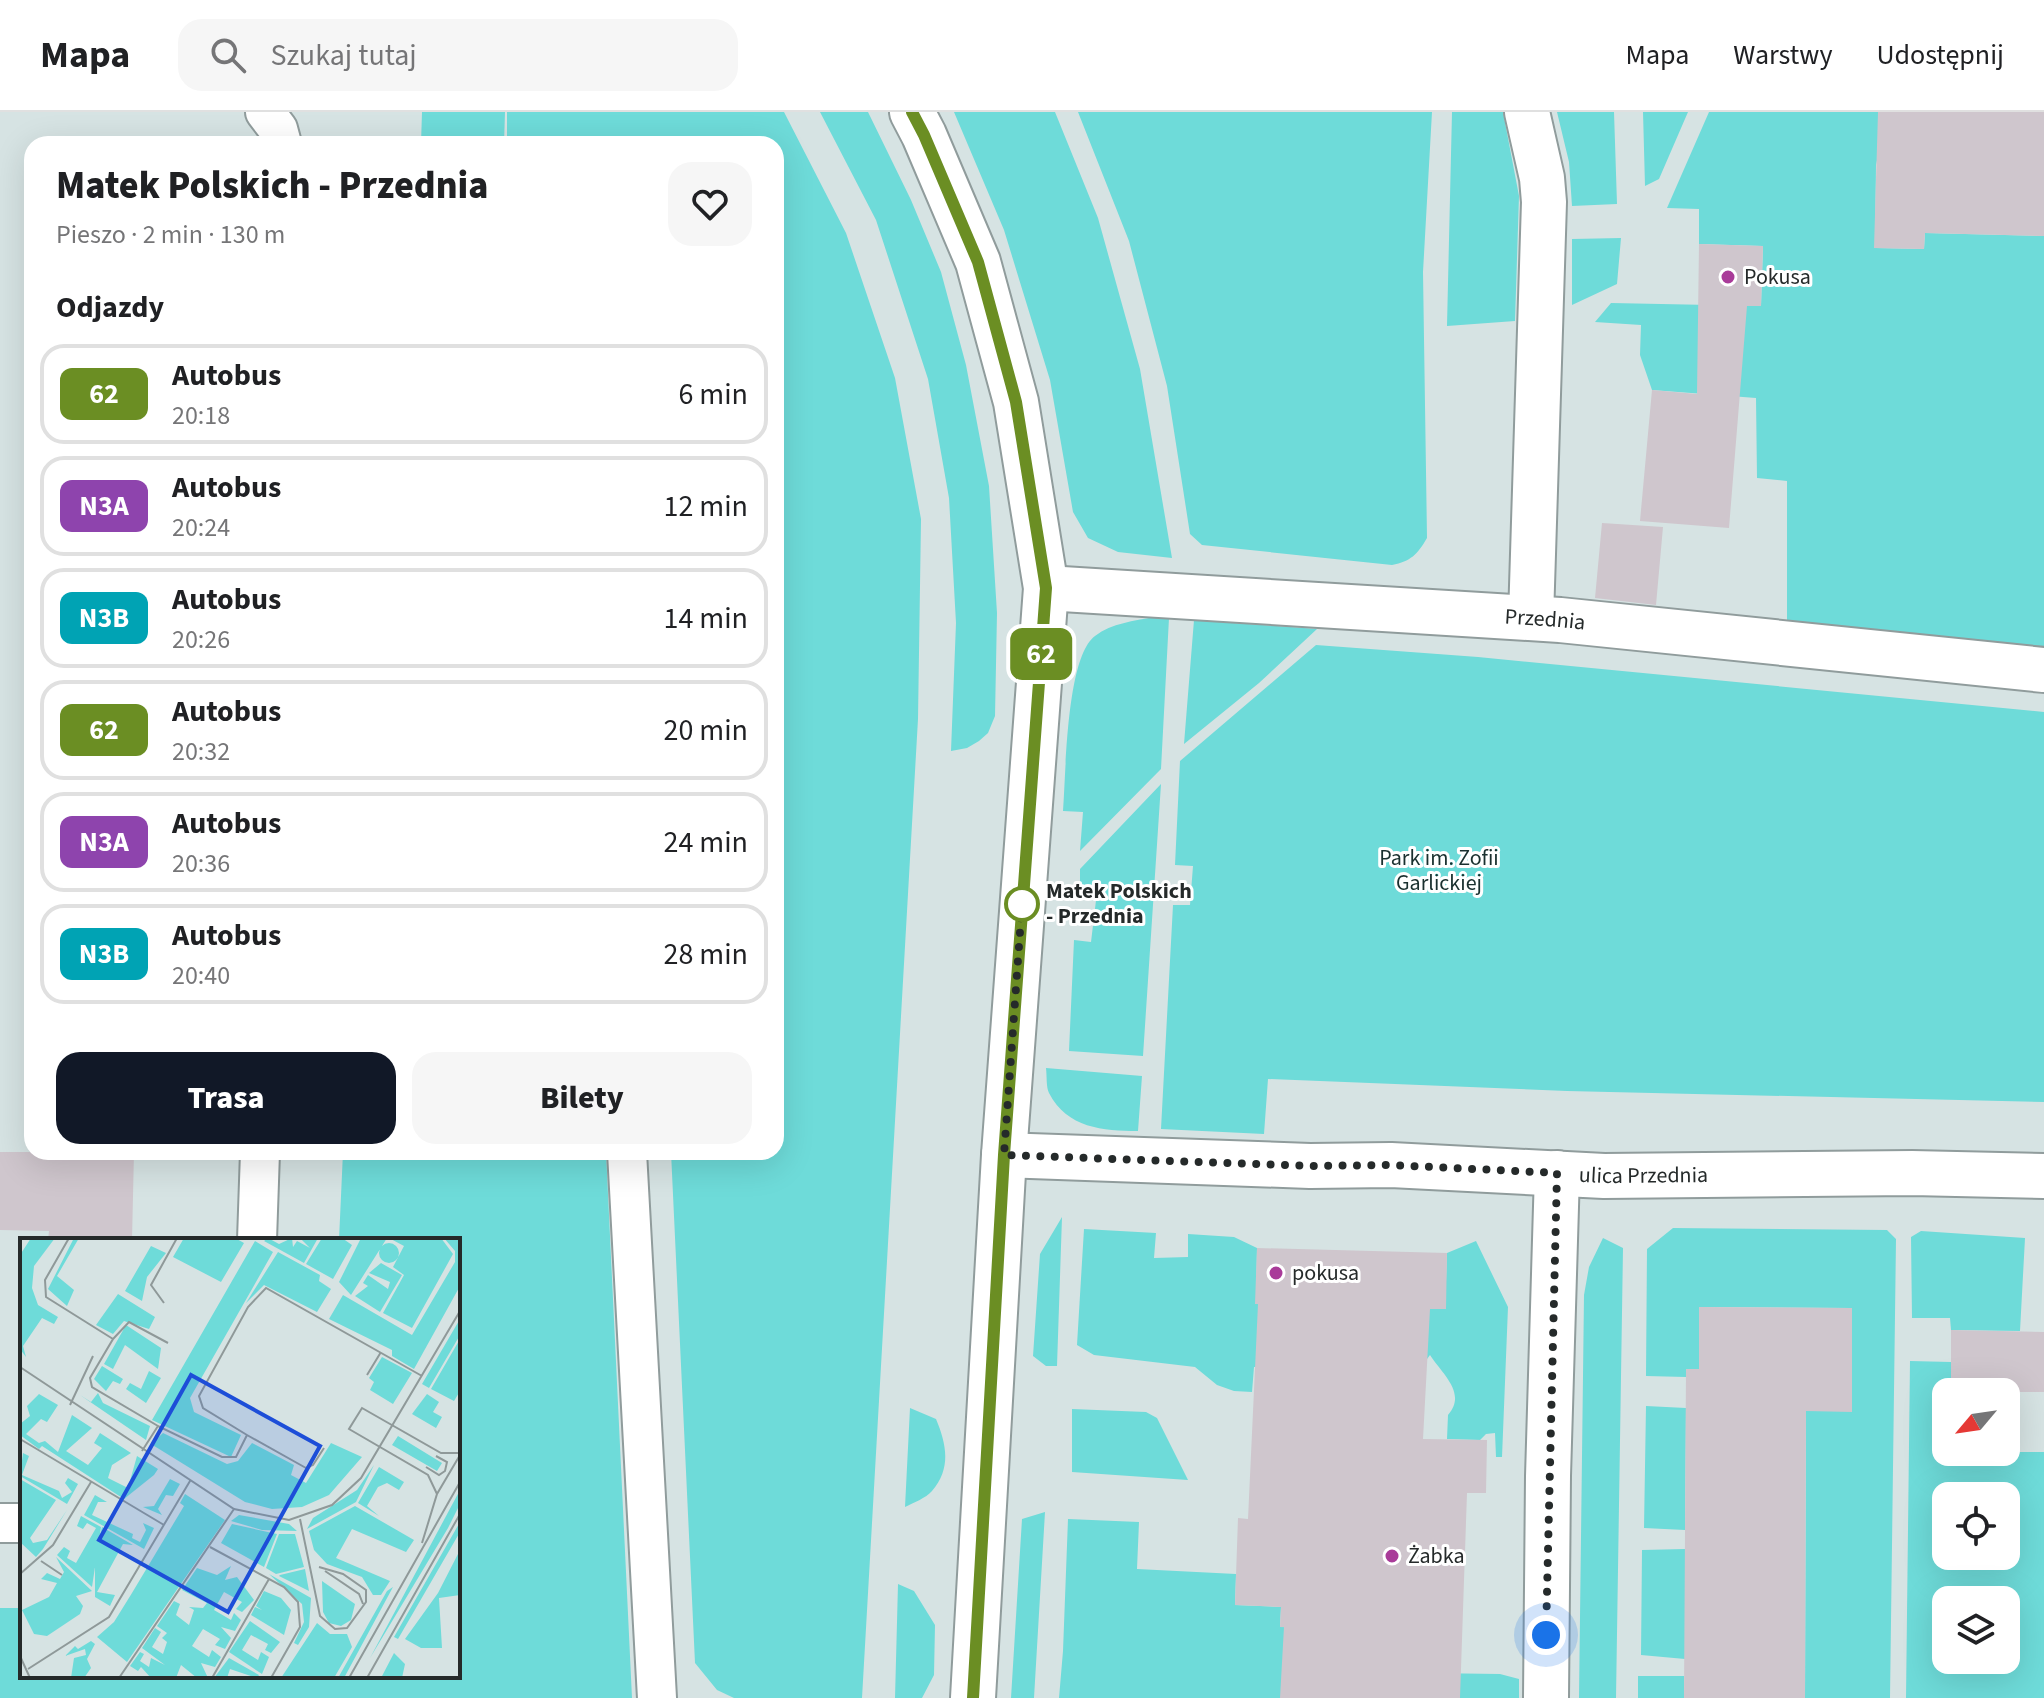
<!DOCTYPE html>
<html lang="pl">
<head>
<meta charset="utf-8">
<style>
  :root { --surface:#fff; --page:#f6f6f6; --text:#202124; --muted:#757577; --line:#e0e0e0; --accent:#111827 }
  body { margin:0; font-family:"Source Sans 3",sans-serif; background:var(--page); color:var(--text); height:100vh; display:flex; flex-direction:column; font-size:30px; white-space:nowrap }
  * { box-sizing:border-box; margin:0 }
  p { font-size:26px; color:var(--muted) }
  .icon { flex:none; width:44px; height:44px; fill:none; stroke:currentColor; stroke-width:2; stroke-linecap:round; stroke-linejoin:round }
  .map { position:relative; flex:1; overflow:hidden }
  .sheet { position:absolute; left:24px; top:24px; width:760px; height:1024px; display:flex; flex-direction:column; background:var(--surface); border-radius:24px; box-shadow:0 8px 32px #0002 }
  .sheet>* { flex:none }
  .badge { padding:0 16px; border-radius:12px; font-size:28px; line-height:52px }
  .needle { width:52px; rotate:241deg }
  .controls { position:absolute; left:1932px; top:1266px; display:grid; gap:16px }
  .controls a { display:grid; place-items:center; width:88px; height:88px; border-radius:16px; background:var(--surface); box-shadow:0 8px 32px #0002; font-size:40px }
  .you { position:absolute; width:40px; height:40px; margin:-20px; border:6px solid #fff; border-radius:50%; background:#1a73e8; box-shadow:0 0 0 12px #1a73e833 }
  .map>.badge { position:absolute; translate:-50% -50%; box-shadow:0 0 0 4px #fff }
  h2 { padding:0 32px; font-size:30px; line-height:72px }
  .round { display:grid; place-items:center; flex:none; width:84px; height:84px; border-radius:24px; background:var(--page) }
  .summary { display:flex; align-items:center; justify-content:space-between; height:136px; padding:0 32px }
  h1 { font-size:38px; font-weight:800; line-height:60px }
  .primary-button { display:flex; gap:16px; margin-top:auto; padding:16px 32px }
  .primary-button a { flex:1; height:92px; border-radius:24px; background:var(--accent); color:#fff; font-size:32px; font-weight:800; line-height:92px; text-align:center }
  .primary-button a+a { background:var(--page); color:var(--text) }
  ul { padding:0; list-style:none }
  li { display:flex; align-items:center; gap:24px; height:100px; margin:0 16px 12px; padding:0 16px; border:4px solid var(--line); border-radius:24px }
  li div { flex:1 }
  li b { display:block; font-size:30px }
  li em { font-style:normal }
  li .badge { min-width:88px; font-weight:700; text-align:center }
  header { display:flex; align-items:center; gap:48px; box-sizing:border-box; height:112px; padding:0 40px; background:var(--surface); border-bottom:2px solid var(--line) }
  header strong { font-size:38px }
  nav { display:flex; gap:44px; margin-inline-start:auto; font-size:28px }
  .search { width:560px; height:72px; background:var(--page); display:flex; align-items:center; gap:20px; box-sizing:border-box; padding:0 28px; border-radius:24px; color:var(--muted); font-size:30px }
  .map>svg:first-child { display:block }
  .green { fill:#6edbd9; fill-rule:evenodd }
  .building { fill:#cfc6cd }
  .lines { fill:none; stroke-linecap:round; stroke-linejoin:round }
  .lane-casing { stroke:#909c9c; stroke-width:42 }
  .street-casing { stroke:#909c9c; stroke-width:48 }
  .secondary-casing { stroke:#909c9c; stroke-width:48 }
  .lane { stroke:#fff; stroke-width:38 }
  .street { stroke:#fff; stroke-width:44 }
  .secondary { stroke:#fff; stroke-width:44 }
  .line-casing { stroke:#fff; stroke-width:18 }
  .line { stroke:#6b8e23; stroke-width:12 }
  .walk { stroke:#252a2a; stroke-width:8; stroke-dasharray:0 14.4 }
  .poi-dot { fill:#a93b99; stroke:#fff; stroke-width:3 }
  .stop-dot { fill:#fff; stroke:#6b8e23; stroke-width:4 }
  .labels { text-anchor:middle; dominant-baseline:central; stroke-width:6; stroke-linejoin:round; paint-order:stroke }
  .poi-label { font-size:22px; fill:#252a2a; stroke:#fff; text-anchor:start }
  .street-label { font-size:22px; fill:#252a2a; stroke:#fff }
  .park-label { font-size:22px; fill:#1a302f; stroke:#fff }
  .stop-label { font-size:22px; font-weight:bold; fill:#252a2a; stroke:#fff; text-anchor:start }
  .inset-road { fill:none; stroke:#8f9999; stroke-width:2 }
  .view { fill:#1d4ed8; fill-opacity:0.15; stroke:#1d4ed8; stroke-width:4 }
  .inset-edge { fill:none; stroke:#252a2a; stroke-width:4 }
</style>
</head>
<body>
<header>
<strong>Mapa</strong>
<div class="search"><svg class="icon" aria-label="search" viewBox="0 0 24 24"><circle cx="10" cy="10" r="6"/><path d="M15 15l6 6"/></svg>Szukaj tutaj</div>
<nav><a>Mapa</a><a>Warstwy</a><a>Udostępnij</a></nav>
</header>
<div class="map">
<svg width="2044" height="1586" viewBox="0 0 2044 1586">
  <rect width="100%" height="100%" fill="#d6e3e3"/>
  <!-- green -->
  <path class="green" d="M 422,0 L 505,0 L 504,32 L 421,32 Z
    M 507,0 L 784,0 L 846,121 L 895,266 L 921,407 L 918,607 L 862,1586 L 734,1586 L 717,1578 L 695,1551 L 671,1040 L 776,1040 L 776,32 L 507,32 Z
    M 820,0 L 868,0 L 911,88 L 941,160 L 966,253 L 989,374 L 997,501 L 995,604 L 988,621 L 979,629 L 967,636 L 951,639 L 956,511 L 949,386 L 928,267 L 876,108 Z
    M 954,0 L 1055,0 L 1098,106 L 1140,257 L 1172,446 L 1118,440 L 1088,426 L 1073,400 L 1050,268 L 1004,118 Z
    M 1078,0 L 1432,0 L 1423,160 L 1427,426 C 1417,443 1411,449 1392,453 L 1202,433 L 1190,422 L 1167,274 L 1129,129 Z
    M 1452,0 L 1503,0 L 1519,84 L 1515,209 L 1447,214 Z
    M 1557,0 L 1614,0 L 1617,92 L 1572,94 L 1569,50 Z
    M 1643,0 L 1688,0 L 1659,67 L 1645,74 Z
    M 1709,0 L 1888,0 L 1876,53 L 1875,136 L 1924,137 L 1925,121 L 2044,124 L 2044,547 L 1790,522 L 1787,508 L 1787,369 L 1757,366 L 1756,286 L 1652,278 L 1640,243 L 1641,213 L 1595,210 L 1611,191 L 1761,194 L 1763,134 L 1699,132 L 1699,97 L 1667,96 Z
    M 1621,126 L 1617,172 L 1572,193 L 1572,127 Z
    M 1154,505 L 1169,506 L 1161,657 L 1080,739 L 1083,700 L 1063,699 C 1066,662 1066,545 1095,524 C 1112,511 1134,509 1154,505 Z
    M 1194,508 L 1317,517 L 1259,571 L 1184,632 Z
    M 1316,533 L 1478,545 L 2044,600 L 2044,990 L 1567,979 L 1268,967 L 1264,1022 L 1161,1017 L 1173,793 L 1190,793 L 1193,754 L 1175,753 L 1180,649 Z
    M 1161,672 L 1143,944 L 1069,939 L 1074,828 L 1091,830 L 1097,780 L 1080,777 L 1080,757 Z
    M 1046,956 L 1142,964 L 1138,1019 C 1103,1019 1067,1016 1049,981 C 1046,975 1047,964 1046,956 Z
    M 343,1040 L 606,1040 L 632,1586 L 0,1586 L 0,1496 L 22,1496 L 22,1564 L 458,1564 L 458,1128 L 339,1128 Z
    M 1062,1105 L 1057,1254 L 1046,1254 L 1033,1244 L 1040,1142 Z
    M 1673,1116 L 1887,1118 L 1896,1127 L 1890,1586 L 1805,1586 L 1806,1299 L 1852,1299 L 1852,1196 L 1700,1195 L 1699,1257 L 1686,1257 L 1686,1265 L 1646,1264 L 1647,1137 Z
    M 1084,1117 L 1156,1121 L 1154,1146 L 1188,1145 L 1188,1122 L 1234,1125 L 1257,1136 L 1256,1192 L 1445,1197 L 1447,1141 L 1476,1129 L 1508,1195 L 1502,1345 L 1496,1345 L 1495,1321 L 1486,1322 L 1480,1328 L 1447,1327 L 1448,1303 C 1467,1281 1443,1263 1430,1243 L 1427,1247 L 1301,1240 L 1300,1256 L 1254,1255 L 1252,1280 L 1234,1279 L 1217,1273 L 1195,1255 L 1094,1243 L 1077,1233 Z
    M 1921,1119 L 2025,1126 L 2020,1219 L 1951,1218 L 1950,1206 L 1912,1206 L 1911,1125 Z
    M 1603,1126 L 1623,1136 L 1616,1586 L 1579,1586 L 1584,1183 L 1589,1155 Z
    M 1910,1249 L 1951,1250 L 1951,1280 L 1946,1280 L 1946,1340 L 2044,1340 L 2044,1586 L 1906,1586 ZM 1946,1384 L 2006,1384 L 2006,1444 L 1946,1444 ZM 1946,1488 L 2006,1488 L 2006,1548 L 1946,1548 Z
    M 1646,1294 L 1686,1296 L 1685,1418 L 1644,1416 Z
    M 910,1296 L 936,1307 C 946,1331 952,1356 932,1379 C 926,1386 913,1391 905,1395 Z
    M 1072,1297 L 1146,1300 L 1157,1306 L 1188,1368 L 1072,1360 Z
    M 1045,1400 L 1034,1586 L 1011,1586 L 1022,1407 Z
    M 1068,1407 L 1139,1410 L 1137,1457 L 1236,1462 L 1235,1493 L 1281,1495 L 1280,1515 L 1416,1519 L 1428,1561 L 1500,1562 L 1519,1567 L 1519,1586 L 1059,1586 L 1063,1539 Z
    M 1685,1437 L 1685,1547 L 1641,1543 L 1642,1438 Z
    M 898,1472 L 914,1479 L 935,1513 L 934,1563 L 922,1586 L 895,1586 Z
    M 1638,1564 L 1684,1564 L 1684,1586 L 1638,1586 Z"/>
  <!-- building -->
  <path class="building" d="M 1878,0 L 2044,0 L 2044,124 L 1925,121 L 1924,137 L 1874,136 Z
    M 1699,132 L 1763,134 L 1761,194 L 1747,194 L 1729,416 L 1640,409 L 1652,278 L 1697,282 Z
    M 1602,411 L 1663,415 L 1656,493 L 1595,486 Z
    M 0,1040 L 134,1040 L 132,1128 L 48,1128 L 49,1119 L 0,1118 Z
    M 1257,1136 L 1447,1141 L 1446,1197 L 1430,1197 L 1423,1327 L 1487,1328 L 1486,1381 L 1467,1381 L 1460,1586 L 1280,1586 L 1284,1515 L 1280,1515 L 1281,1495 L 1235,1493 L 1238,1406 L 1248,1407 L 1258,1192 L 1255,1192 Z
    M 1699,1195 L 1852,1196 L 1852,1300 L 1806,1299 L 1805,1586 L 1684,1586 L 1686,1257 L 1699,1257 Z
    M 1951,1218 L 2044,1220 L 2044,1280 L 1951,1280 Z"/>
  <g class="lines">
    <defs>
      <path id="lane" d="M 265,0 L 278,17 L 282,32
        M 627,1040 L 657,1586
        M 257,1128 L 260,1040
        M 0,1411 L 22,1411"/>
      <g id="street">
        <path d="M 1527,0 L 1542,66 L 1544,90 L 1531,506"/>
        <path id="s1" d="M 1046,476 L 1560,508 L 2044,558"/>
        <path id="s2" d="M 1004,1043 L 1310,1054 L 1391,1053 L 1604,1064 L 1912,1061 L 2044,1064"/>
        <path d="M 1546,1586 L 1548,1364 L 1557,1061"/>
      </g>
      <path id="secondary" d="M 912,0 L 924,23 L 978,150 L 1016,290 L 1046,476 L 1004,1043 L 973,1586"/>
    </defs>
    <!-- lane casing -->
    <use href="#lane" class="lane-casing"/>
    <!-- street casing -->
    <use href="#street" class="street-casing"/>
    <!-- secondary casing -->
    <use href="#secondary" class="secondary-casing"/>
    <!-- lane -->
    <use href="#lane" class="lane"/>
    <!-- street -->
    <use href="#street" class="street"/>
    <!-- secondary -->
    <use href="#secondary" class="secondary"/>
  </g>
  <g class="lines">
    <defs>
      <path id="line" d="M 912,0 L 924,23 L 978,150 L 1016,290 L 1046,476 L 1004,1043 L 973,1586"/>
    </defs>
    <!-- line casing -->
    <use href="#line" class="line-casing"/>
    <!-- line -->
    <use href="#line" class="line"/>
    <!-- walk -->
    <path class="walk" d="M 1022,792 L 1004,1043 L 1310,1054 L 1391,1053 L 1557,1061 L 1546,1523"/>
  </g>
  <!-- markers -->
  <g class="poi-dot">
    <circle cx="1728" cy="165" r="8"/>
    <circle cx="1276" cy="1161" r="8"/>
    <circle cx="1392" cy="1444" r="8"/>
  </g>
  <circle class="stop-dot" cx="1022" cy="792" r="16"/>
  <g class="labels">
    <!-- poi labels -->
    <g class="poi-label">
      <text x="1744" y="165">Pokusa</text>
      <text x="1292" y="1161">pokusa</text>
      <text x="1408" y="1444">Żabka</text>
    </g>
    <!-- street labels -->
    <g class="street-label">
      <text stroke="none"><textPath href="#s1" startOffset="500">Przednia</textPath></text>
      <text stroke="none"><textPath href="#s2" startOffset="640">ulica Przednia</textPath></text>
    </g>
    <!-- park labels -->
    <g class="park-label">
      <text x="1439" y="746">Park im. Zofii<tspan x="1439" dy="25">Garlickiej</tspan></text>
    </g>
    <!-- stop labels -->
    <g class="stop-label">
      <text x="1046" y="779">Matek Polskich<tspan x="1046" dy="25">- Przednia</tspan></text>
    </g>
  </g>
  <!-- overview -->
  <g transform="translate(20 1126)">
    <rect width="440" height="440" fill="#d6e3e3"/>
    <path d="M 11,0 L 35,0 L 14,28 L 12,50 L 18,67 L 38,79 L 34,86 L 22,80 L 3,108 L 6,119 L 0,111 L 0,17 ZM 54,0 L 59,0 L 37,38 L 54,52 L 47,68 L 28,51 ZM 164,0 L 215,0 L 224,5 L 201,44 L 153,19 ZM 248,0 L 259,6 L 272,0 L 273,9 L 277,3 L 290,10 L 280,0 L 298,0 L 284,25 L 244,3 ZM 302,0 L 322,0 L 332,7 L 313,41 L 286,26 ZM 341,0 L 367,0 L 331,57 L 319,44 ZM 369,0 L 421,0 L 433,16 L 392,90 L 363,75 L 384,37 L 373,29 L 384,8 ZM 424,0 L 440,0 L 440,48 L 394,131 L 372,118 L 372,112 L 309,81 L 323,57 L 392,97 L 435,24 L 435,13 ZM 235,3 L 253,14 L 170,160 L 174,174 L 221,197 L 211,219 L 132,182 ZM359 15a10 10 0 1 1 20 0a10 10 0 1 1-20 0ZM 131,8 L 146,15 L 127,39 L 122,63 L 105,53 ZM 258,14 L 300,37 L 299,43 L 311,51 L 297,74 L 244,47 L 226,65 ZM 361,25 L 382,37 L 360,74 L 335,58 L 348,48 L 343,45 L 348,37 L 368,51 L 370,44 L 349,35 ZM 98,56 L 135,79 L 129,91 L 104,83 L 93,96 L 76,87 ZM 440,81 L 440,97 L 409,150 L 402,146 ZM 106,87 L 141,110 L 138,131 L 105,107 L 93,131 L 84,126 ZM 440,101 L 440,153 L 434,163 L 411,151 ZM 362,119 L 392,135 L 373,166 L 350,152 L 354,144 L 349,140 ZM 82,128 L 103,141 L 100,146 L 93,143 L 86,153 L 74,141 ZM 129,133 L 141,140 L 126,165 L 106,151 L 110,145 L 121,151 ZM 78,155 L 83,165 L 130,188 L 126,202 L 60,157 L 71,164 ZM 19,156 L 38,167 L 27,184 L 21,181 L 6,196 L 19,205 L 25,203 L 38,214 L 52,177 L 72,190 L 46,213 L 68,227 L 82,210 L 74,205 L 80,195 L 111,215 L 92,227 L 88,240 L 108,250 L 117,218 L 138,231 L 134,237 L 104,261 L 22,208 L 19,211 L 0,197 L 0,186 L 10,178 L 7,168 ZM 407,156 L 419,164 L 413,174 L 422,179 L 416,190 L 392,176 ZM 143,195 L 207,226 L 218,223 L 232,205 L 274,227 L 271,237 L 286,245 L 311,205 L 342,219 L 309,257 L 282,269 L 252,271 L 225,264 L 131,206 ZM 378,198 L 422,225 L 417,233 L 372,207 ZM 3,215 L 9,218 L 2,237 L 39,253 L 42,260 L 52,254 L 45,245 L 48,240 L 58,246 L 47,266 L 0,238 ZM 354,227 L 336,264 L 287,291 L 293,280 L 337,252 ZM 359,229 L 384,244 L 379,252 L 367,245 L 358,249 L 347,268 L 359,278 L 338,265 ZM 0,241 L 36,262 L 10,300 L 13,305 L 27,302 L 47,272 L 23,311 L 16,319 L 0,304 ZM 150,241 L 160,246 L 153,258 L 146,257 L 138,271 L 142,277 L 123,269 L 134,268 ZM 440,252 L 440,266 L 428,290 L 350,420 ZM 165,256 L 205,282 L 107,424 L 77,399 L 94,384 L 112,355 L 164,268 L 160,265 ZM 75,257 L 87,264 L 78,264 L 72,277 L 113,296 L 112,300 L 120,304 L 126,292 L 123,285 L 134,290 L 124,311 L 64,277 ZM 335,268 L 394,302 L 386,314 L 332,291 L 316,320 L 370,343 L 361,357 L 353,357 L 342,339 L 307,326 L 294,312 L 289,293 ZM 219,277 L 269,286 L 277,293 L 242,292 L 211,283 ZM 61,278 L 81,289 L 72,349 L 37,317 L 44,309 L 50,313 L 47,320 L 56,325 L 76,290 L 67,285 L 63,291 L 57,288 ZM 440,284 L 440,294 L 378,401 L 374,399 ZM 212,286 L 257,296 L 244,329 L 201,305 ZM 82,289 L 113,307 L 103,306 L 77,354 L 95,357 L 90,368 L 75,359 L 75,318 ZM 259,296 L 275,296 L 284,329 L 256,336 L 246,330 ZM 440,312 L 440,357 L 419,360 L 422,410 L 401,410 L 385,401 L 418,355 ZM 36,319 L 72,353 L 56,358 L 63,368 L 60,376 L 27,398 L 14,396 L 2,372 L 29,359 L 37,345 L 21,341 L 27,335 L 40,341 L 44,334 ZM 211,328 L 205,342 L 217,339 L 234,362 L 222,374 L 216,371 L 222,364 L 204,354 L 194,372 L 211,382 L 214,375 L 221,382 L 215,393 L 201,389 L 211,400 L 205,411 L 195,407 L 200,401 L 183,391 L 172,408 L 189,419 L 192,412 L 201,419 L 195,429 L 181,425 L 188,440 L 177,440 L 161,427 L 156,440 L 131,440 L 121,429 L 118,433 L 110,428 L 120,414 L 124,416 L 120,423 L 129,429 L 131,420 L 145,427 L 122,410 L 135,390 L 141,394 L 132,409 L 143,416 L 147,404 L 142,400 L 147,395 L 137,388 L 154,363 L 160,366 L 156,377 L 169,387 L 174,372 L 169,369 L 183,370 L 187,365 L 162,352 L 177,330 L 197,337 ZM 285,331 L 289,353 L 259,338 L 260,337 ZM 249,336 L 291,360 L 289,389 L 278,407 L 274,405 L 284,384 L 282,366 ZM 302,343 L 335,366 L 331,382 L 321,388 L 309,385 L 303,374 ZM 373,349 L 324,440 L 318,440 L 367,353 ZM 244,353 L 261,360 L 271,372 L 264,397 L 231,377 L 235,369 L 242,372 L 236,368 ZM 230,383 L 260,404 L 251,415 L 245,412 L 248,406 L 231,397 L 222,412 L 238,422 L 241,414 L 249,419 L 242,436 L 209,414 ZM 297,385 L 310,396 L 327,396 L 332,409 L 314,440 L 261,440 ZM 71,403 L 75,406 L 67,421 L 71,430 L 64,440 L 51,440 L 54,420 L 66,417 L 65,411 L 45,418 L 55,408 L 58,411 ZM 374,415 L 385,426 L 382,440 L 361,440 ZM 209,420 L 239,437 L 237,440 L 210,431 L 207,440 L 194,440 Z" fill="#6edbd9"/>
    <path class="inset-road" d="M 49,0 L 25,42 L 26,59 L 93,101 L 70,140 L 72,149 L 138,188M 144,65 L 131,47 L 157,0M 93,101 L 109,84 L 148,105M 0,129 L 214,271 L 269,282 L 312,267 L 341,240 L 440,73M 347,137 L 361,114M 50,167 L 73,118M 227,197 L 286,230 L 293,227 L 304,210M 0,201 L 144,287M 122,213 L 138,188 L 202,219 L 216,219 L 227,197 L 183,170 L 179,158 L 228,69 L 246,50 L 402,138M 406,229 L 419,237 L 425,233 L 427,224 L 416,218M 417,256 L 408,237 L 329,191 L 342,170 L 421,215 L 440,215M 280,281 L 300,378 L 315,391 L 327,390 L 346,364 L 346,352 L 323,336 L 299,329M 402,305 L 417,256 L 440,217M 190,309 L 264,349 L 278,364 L 280,389 L 251,440M 21,323 L 42,337M 305,333 L 339,356 L 343,366M 0,336 L 33,307 L 71,244M 0,418 L 10,440M 8,431 L 89,379 L 170,243M 99,440 L 214,271M 192,440 L 249,341M 329,440 L 440,244M 347,440 L 440,276"/>
    <path class="view" d="M 171,137 L 300,208 L 208,374 L 79,302 Z"/>
    <rect width="440" height="440" class="inset-edge"/>
  </g>
</svg>
<div class="controls">
<a><svg class="needle" viewBox="-14 -14 28 28"><path d="M0-13l5 13h-10z" fill="#e53935"/><path d="M0 13l5-13h-10z" fill="#757577"/></svg></a>
<a><svg class="icon" aria-label="locate" viewBox="0 0 24 24"><circle cx="12" cy="12" r="6"/><path d="M12 2v4M12 18v4M2 12h4M18 12h4"/></svg></a>
<a><svg class="icon" aria-label="layers" viewBox="0 0 24 24"><path d="M12 4l9 5-9 5-9-5zM3 14l9 5 9-5"/></svg></a>
</div>
<div class="you" style="left:1546px;top:1523px"></div>
<b class="badge" style="left:1041px;top:542px;background:#6b8e23;color:#fff">62</b>
<section class="sheet">
<div class="summary"><div><h1>Matek Polskich - Przednia</h1><p>Pieszo · 2 min · 130 m</p></div><a class="round"><svg class="icon" aria-label="heart" viewBox="0 0 24 24"><path d="M12 20l-8-8c-3-5 5-10 8-4 3-6 11-1 8 4z"/></svg></a></div>
<h2>Odjazdy</h2>
<ul>
<li><span class="badge" style="background:#6b8e23;color:#fff">62</span><div><b>Autobus</b><p>20:18</p></div><em>6 min</em></li>
<li><span class="badge" style="background:#8e44ad;color:#fff">N3A</span><div><b>Autobus</b><p>20:24</p></div><em>12 min</em></li>
<li><span class="badge" style="background:#00a3b4;color:#fff">N3B</span><div><b>Autobus</b><p>20:26</p></div><em>14 min</em></li>
<li><span class="badge" style="background:#6b8e23;color:#fff">62</span><div><b>Autobus</b><p>20:32</p></div><em>20 min</em></li>
<li><span class="badge" style="background:#8e44ad;color:#fff">N3A</span><div><b>Autobus</b><p>20:36</p></div><em>24 min</em></li>
<li><span class="badge" style="background:#00a3b4;color:#fff">N3B</span><div><b>Autobus</b><p>20:40</p></div><em>28 min</em></li>
</ul>
<div class="primary-button"><a>Trasa</a><a>Bilety</a></div>
</section>
</div>
</body>
</html>
